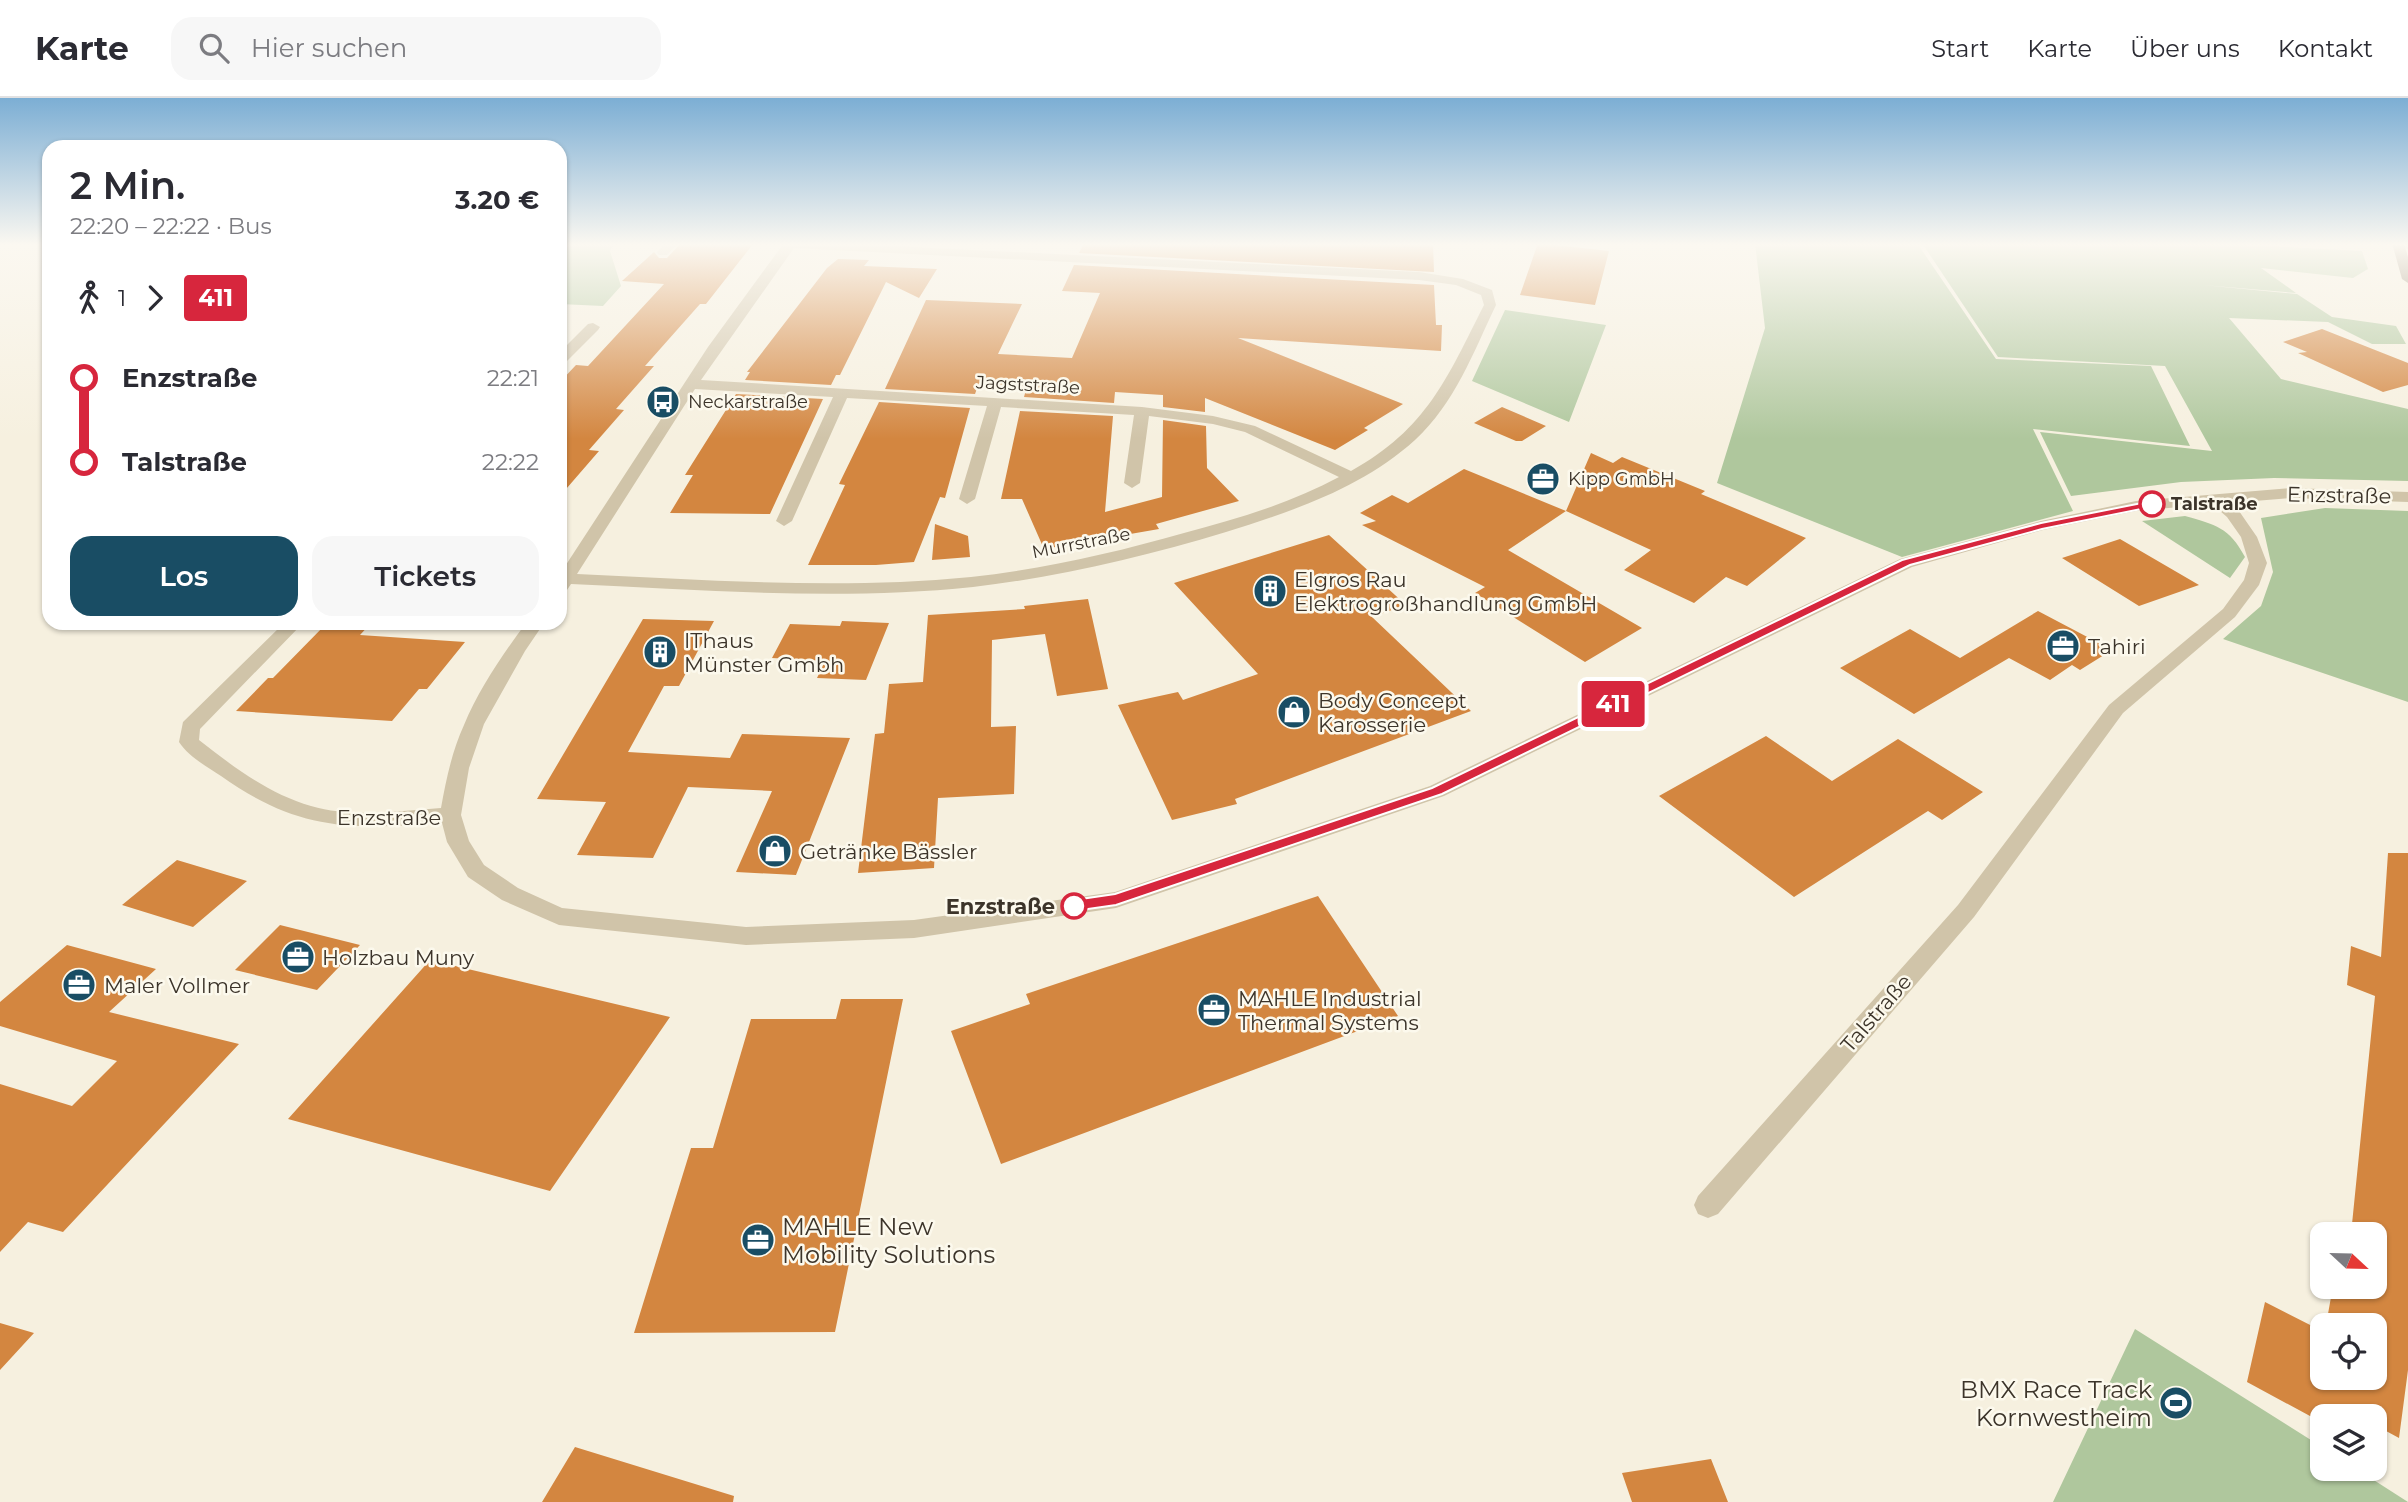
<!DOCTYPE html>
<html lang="de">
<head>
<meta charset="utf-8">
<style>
  :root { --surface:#fff; --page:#f7f7f7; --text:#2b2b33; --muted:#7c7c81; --line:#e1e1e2; --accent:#194d64 }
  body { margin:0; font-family:Montserrat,sans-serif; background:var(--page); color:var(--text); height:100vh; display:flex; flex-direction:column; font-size:26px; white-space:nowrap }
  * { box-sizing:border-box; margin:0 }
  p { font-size:23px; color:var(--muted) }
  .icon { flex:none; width:38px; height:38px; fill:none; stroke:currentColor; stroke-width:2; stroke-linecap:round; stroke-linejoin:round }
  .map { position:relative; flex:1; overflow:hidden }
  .sheet { position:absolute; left:42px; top:42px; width:525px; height:490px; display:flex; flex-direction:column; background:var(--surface); border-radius:21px; box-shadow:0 2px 5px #0004 }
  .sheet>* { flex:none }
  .badge { padding:0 14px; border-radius:5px; font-size:24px; line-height:46px }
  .needle { width:46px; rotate:112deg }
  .buttons { position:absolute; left:2310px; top:1124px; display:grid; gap:14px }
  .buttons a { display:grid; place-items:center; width:77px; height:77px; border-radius:14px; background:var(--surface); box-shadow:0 2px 5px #0004; font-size:35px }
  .map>.badge { position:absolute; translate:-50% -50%; box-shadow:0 0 0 4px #fff }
  .legs { display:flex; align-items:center; gap:10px; height:77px; padding:0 28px; font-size:23px }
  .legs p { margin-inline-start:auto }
  .overview { display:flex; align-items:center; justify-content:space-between; height:119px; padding:0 28px }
  h1 { font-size:38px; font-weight:600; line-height:52px }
  .primary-button { display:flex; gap:14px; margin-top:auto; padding:14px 28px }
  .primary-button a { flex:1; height:80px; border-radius:21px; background:var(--accent); color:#fff; font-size:28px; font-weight:600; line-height:80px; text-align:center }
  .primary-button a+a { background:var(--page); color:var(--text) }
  ul { padding:0 28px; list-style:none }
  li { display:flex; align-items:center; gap:24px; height:84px; font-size:26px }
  li i { display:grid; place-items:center; width:10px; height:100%; margin:0 9px; background:currentColor }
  li i::after { content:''; width:18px; height:18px; margin:-9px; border:5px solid; border-radius:50%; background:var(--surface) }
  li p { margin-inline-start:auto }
  li:first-child i { background:linear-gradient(#0000 50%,currentColor 0) }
  li:last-child i { background:linear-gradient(currentColor 50%,#0000 0) }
  header { display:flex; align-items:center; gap:42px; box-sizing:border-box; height:98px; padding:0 35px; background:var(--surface); border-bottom:2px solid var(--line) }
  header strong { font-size:33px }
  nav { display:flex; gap:38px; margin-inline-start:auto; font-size:24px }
  .search { width:490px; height:63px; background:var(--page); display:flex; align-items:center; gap:18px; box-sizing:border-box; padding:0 24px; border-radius:21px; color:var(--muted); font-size:26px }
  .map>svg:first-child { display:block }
  .green { fill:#afc79d }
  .building { fill:#d38640 }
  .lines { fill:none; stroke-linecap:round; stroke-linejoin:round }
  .minor { fill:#d0c4a9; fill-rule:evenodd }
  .major { fill:#806f59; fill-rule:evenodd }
  .line-1 { fill:#d7263d; stroke:#fff; stroke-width:2 }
  .stop-1-dot { fill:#fff; stroke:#d7263d; stroke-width:3.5 }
  .labels { text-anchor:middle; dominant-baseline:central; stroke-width:5; stroke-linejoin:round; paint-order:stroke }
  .far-street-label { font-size:18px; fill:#3c342a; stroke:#fcf9ed }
  .far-poi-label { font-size:18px; fill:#3c342a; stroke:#fcf9ed; text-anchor:start }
  .far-stop-label { font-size:18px; font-weight:bold; fill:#3c342a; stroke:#fcf9ed; text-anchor:start }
  .street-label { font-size:21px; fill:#3c342a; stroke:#fcf9ed }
  .poi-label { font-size:21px; fill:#3c342a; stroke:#fcf9ed; text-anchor:start }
  .stop-label { font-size:21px; font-weight:bold; fill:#3c342a; stroke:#fcf9ed; text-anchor:end }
  .near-poi-label { font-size:24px; fill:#3c342a; stroke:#fcf9ed; text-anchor:start }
</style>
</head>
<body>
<header>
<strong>Karte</strong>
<div class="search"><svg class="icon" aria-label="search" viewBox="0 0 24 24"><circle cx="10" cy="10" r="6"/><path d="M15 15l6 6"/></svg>Hier suchen</div>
<nav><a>Start</a><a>Karte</a><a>Über uns</a><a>Kontakt</a></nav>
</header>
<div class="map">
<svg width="2408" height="1404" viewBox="0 0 2408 1404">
  <rect width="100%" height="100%" fill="#f6f0df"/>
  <!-- green -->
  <path class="green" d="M 560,145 L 614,145 L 610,153 L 621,188 L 603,208 L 560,206 Z
    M 1755,145 L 1917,145 L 1996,261 L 2151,268 L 2190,348 L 2033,331 L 2073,413 L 1902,459 L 1717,385 L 1765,230 Z
    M 1922,145 L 2207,145 L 2362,153 L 2368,171 L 2353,180 L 2261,170 L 2296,195 L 2203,187 L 2297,196 L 2332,219 L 2396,228 L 2406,246 L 2372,246 L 2328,224 L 2229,220 L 2281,281 L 2408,311 L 2408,383 L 2274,380 L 2181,384 L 2071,398 L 2040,334 L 2212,353 L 2165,268 L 1998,259 Z
    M 1505,212 L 1606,227 L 1569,324 L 1472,283 Z
    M 2325,410 L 2408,413 L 2408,604 L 2223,541 L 2261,508 L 2273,474 L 2261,420 Z
    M 2185,418 C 2216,427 2229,429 2245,459 L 2230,480 L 2142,423 Z
    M 2135,1231 L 2322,1349 L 2322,1370 L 2355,1370 L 2408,1404 L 2053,1404 Z"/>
  <!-- building -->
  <path class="building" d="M 681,145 L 753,146 L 706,206 L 700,206 L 645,268 L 654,268 L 616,311 L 624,312 L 589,352 L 599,353 L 560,398 L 560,284 L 576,267 L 588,268 L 664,186 L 622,183 L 654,154 L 659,160 L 667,160 Z
    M 1084,145 L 1433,145 L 1434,174 L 1079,155 Z
    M 1538,145 L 1609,153 L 1595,207 L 1520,197 Z
    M 838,161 L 869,162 L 864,168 L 937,171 L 919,200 L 886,184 L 840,277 L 836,277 L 831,287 L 745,282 L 750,274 L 747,274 L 827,170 Z
    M 1074,167 L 1434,187 L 1436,227 L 1442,227 L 1441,253 L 1238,240 L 1403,306 L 1364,330 L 1368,332 L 1335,352 L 1205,300 L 1205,314 L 1163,309 L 1163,297 L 1115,294 L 1114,305 L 1024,299 L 1027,288 L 979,285 L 975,296 L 885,291 L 926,202 L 1022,206 L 998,256 L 1072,260 L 1100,195 L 1062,193 Z
    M 2322,231 L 2408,265 L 2408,287 L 2383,294 L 2298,255 L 2307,254 L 2283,244 Z
    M 736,296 L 823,301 L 770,416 L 670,415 L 693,377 L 685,377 Z
    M 879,304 L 970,310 L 945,400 L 940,399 L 914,464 L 876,467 L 808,467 L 845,387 L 839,386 Z
    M 1502,309 L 1546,328 L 1522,343 L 1516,343 L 1474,325 Z
    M 1020,313 L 1113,318 L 1105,414 L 1162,399 L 1163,322 L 1206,328 L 1207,370 L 1239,403 L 1156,426 L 1159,431 L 1044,451 L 1022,401 L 1001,401 Z
    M 1591,355 L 1613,365 L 1622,359 L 1705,393 L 1701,396 L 1806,440 L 1747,488 L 1726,479 L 1694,505 L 1624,472 L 1651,452 L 1566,413 Z
    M 1464,371 L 1566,413 L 1508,452 L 1642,530 L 1585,564 L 1475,495 L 1485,489 L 1362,427 L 1376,423 L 1360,415 L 1392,397 L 1408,405 Z
    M 935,426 L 968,438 L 970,459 L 932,462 Z
    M 1329,437 L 1406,507 L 1372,519 L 1471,613 L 1235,701 L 1237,706 L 1172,722 L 1118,607 L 1178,594 L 1183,602 L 1258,576 L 1174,485 Z
    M 2120,441 L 2199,487 L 2139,508 L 2062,460 Z
    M 1088,501 L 1108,591 L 1057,598 L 1045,536 L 992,542 L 991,629 L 1016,628 L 1014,696 L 938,700 L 934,770 L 858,775 L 875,636 L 884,635 L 889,586 L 923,584 L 928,517 L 1025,511 L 1024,508 Z
    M 2038,513 L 2112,552 L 2080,572 L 2072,567 L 2050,582 L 2009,560 L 1914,616 L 1840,570 L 1910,531 L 1960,560 Z
    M 643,521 L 714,523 L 679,588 L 664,588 L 628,654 L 730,660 L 742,636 L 850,640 L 796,777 L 736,774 L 772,693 L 688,689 L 653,760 L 577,757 L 606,704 L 537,701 Z
    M 842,523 L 889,525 L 866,582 L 817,580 L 825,563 L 772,560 L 790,526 L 840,528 Z
    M 333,525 L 371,525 L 360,537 L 465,544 L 427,591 L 419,591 L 392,623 L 236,613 L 268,580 L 273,580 L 324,528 Z
    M 1766,638 L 1832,683 L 1898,641 L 1983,694 L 1942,722 L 1928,713 L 1794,799 L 1659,698 Z
    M 2388,755 L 2408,755 L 2408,1272 L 2399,1340 L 2375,1327 L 2375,1318 L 2310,1318 L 2247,1284 L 2265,1204 L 2322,1233 L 2322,1279 L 2375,1279 L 2375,1227 L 2326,1227 L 2333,1188 L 2375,1188 L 2375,1136 L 2351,1136 L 2375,898 L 2347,887 L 2351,848 L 2381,859 Z
    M 177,762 L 247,783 L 193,829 L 122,807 Z
    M 1318,798 L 1398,918 L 1001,1066 L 951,933 L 1030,906 L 1026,896 Z
    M 280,827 L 360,847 L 317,892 L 235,872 Z
    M 67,847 L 156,871 L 109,914 L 239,946 L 63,1134 L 28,1124 L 0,1154 L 0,986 L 72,1008 L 117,963 L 0,928 L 0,904 Z
    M 430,862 L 670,919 L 550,1093 L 288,1021 Z
    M 841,901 L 903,901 L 835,1234 L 634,1235 L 691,1050 L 713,1050 L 751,921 L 836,921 Z
    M 0,1225 L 34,1235 L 0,1272 Z
    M 575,1349 L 734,1398 L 733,1404 L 542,1404 Z
    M 1711,1361 L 1728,1404 L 1632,1404 L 1622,1375 Z"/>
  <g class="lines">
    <!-- minor -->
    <path class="minor" d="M 666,145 L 678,145 L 667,157 L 659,157 L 657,154 Z
      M 784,145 L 832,145 L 1419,174 L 1463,181 L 1492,192 L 1496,207 C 1473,255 1455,305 1415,342 C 1362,390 1293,413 1226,434 C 1143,459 1059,479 973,489 C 840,503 704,492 571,486 L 567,492 L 560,493 L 560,476 L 708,249 ZM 794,150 L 1419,182 L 1456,187 L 1481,197 L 1484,207 C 1447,280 1427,331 1351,373 L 1255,328 L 1213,318 L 1142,309 L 701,282 ZM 695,291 L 833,299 L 776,423 L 784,428 L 792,423 L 847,300 L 987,308 L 959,401 L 967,406 L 975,401 L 1001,309 L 1134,317 L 1124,385 L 1132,390 L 1140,385 L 1149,318 L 1213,326 L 1245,334 L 1339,379 C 1291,405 1237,421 1184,435 C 1114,455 1043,471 971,479 C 840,492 708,482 577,476 Z
      M 2392,145 L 2408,145 L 2408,151 L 2394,148 Z
      M 593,225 L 600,229 L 598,232 L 565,265 L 560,266 L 560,254 L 588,226 Z
      M 2290,390 L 2408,394 L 2408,404 L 2290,400 L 2230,405 L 2239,413 L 2257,439 L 2267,465 L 2259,487 L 2235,519 L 2123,615 L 1974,819 L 1718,1116 L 1708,1120 L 1698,1116 L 1694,1107 L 1698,1098 L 1958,807 L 2109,607 L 2223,511 L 2244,482 L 2249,465 L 2241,439 L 2227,419 L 2212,406 L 2136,413 L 2043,432 L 1912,469 L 1444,698 L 1116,810 L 914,840 L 746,847 L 559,827 L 502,802 L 468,779 L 447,744 L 442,725 C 351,732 298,733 221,678 C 207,669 188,658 179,644 L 183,624 L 284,525 L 303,525 L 200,631 L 199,642 C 232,668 269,696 311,708 C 352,720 399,713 441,710 C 446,682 452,653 464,627 C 479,591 503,556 526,525 L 544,525 L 525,553 L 484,626 L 469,670 L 461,717 L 469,743 L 484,767 L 518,790 L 562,810 L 746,829 L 914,822 L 1115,794 L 1430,688 L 1900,461 L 2041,423 L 2136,403 Z"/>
    <!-- major -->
    <path class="major" d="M 2392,145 L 2404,145 L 2408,159 L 2408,185 L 2402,181 Z"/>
  </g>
  <!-- sky -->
  <linearGradient id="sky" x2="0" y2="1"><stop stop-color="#7caed4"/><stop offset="0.43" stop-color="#fbf8f1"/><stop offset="1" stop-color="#fbf8f1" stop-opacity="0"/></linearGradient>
  <rect width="2408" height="341" fill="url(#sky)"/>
  <!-- line-1 -->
  <path class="line-1" d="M 2152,403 L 2158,406 L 2156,408 L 2042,431 L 1910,467 L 1442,696 L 1116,807 L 1074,813 L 1066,808 L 1074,802 L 1115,796 L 1432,690 L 1902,462 L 2041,425 Z"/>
  <!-- icons -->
  <defs>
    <symbol id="bus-disc" viewBox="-11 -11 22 22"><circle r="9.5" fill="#194d64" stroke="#fcf9ed"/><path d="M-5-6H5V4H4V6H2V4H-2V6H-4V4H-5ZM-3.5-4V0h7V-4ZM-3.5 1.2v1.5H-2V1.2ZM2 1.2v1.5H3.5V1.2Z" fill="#fff"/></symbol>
    <symbol id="office-disc" viewBox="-11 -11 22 22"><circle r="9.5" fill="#194d64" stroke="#fcf9ed"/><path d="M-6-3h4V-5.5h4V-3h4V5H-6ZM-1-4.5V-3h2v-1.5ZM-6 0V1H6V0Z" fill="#fff"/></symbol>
    <symbol id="building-disc" viewBox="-11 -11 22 22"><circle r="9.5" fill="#194d64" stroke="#fcf9ed"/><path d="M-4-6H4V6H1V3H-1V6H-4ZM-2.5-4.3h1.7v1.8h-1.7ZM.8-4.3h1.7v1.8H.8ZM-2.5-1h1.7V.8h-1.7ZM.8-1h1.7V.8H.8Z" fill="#fff"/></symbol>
    <symbol id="shop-disc" viewBox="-11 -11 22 22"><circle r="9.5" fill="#194d64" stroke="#fcf9ed"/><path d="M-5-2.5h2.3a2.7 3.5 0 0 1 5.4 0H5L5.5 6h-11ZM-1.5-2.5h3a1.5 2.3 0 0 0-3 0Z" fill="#fff"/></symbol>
    <symbol id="stadium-disc" viewBox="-11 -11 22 22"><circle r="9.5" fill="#194d64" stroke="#fcf9ed"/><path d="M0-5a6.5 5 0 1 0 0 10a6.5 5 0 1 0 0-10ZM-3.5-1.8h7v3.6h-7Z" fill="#fff"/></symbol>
  </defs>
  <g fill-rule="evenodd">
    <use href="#bus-disc" x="644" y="285" width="38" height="38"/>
    <use href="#office-disc" x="1524" y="362" width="38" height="38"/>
    <use href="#building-disc" x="1251" y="474" width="38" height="38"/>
    <use href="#office-disc" x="2044" y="529" width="38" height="38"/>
    <use href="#building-disc" x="641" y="535" width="38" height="38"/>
    <use href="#shop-disc" x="1275" y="595" width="38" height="38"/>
    <use href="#shop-disc" x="756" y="734" width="38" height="38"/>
    <use href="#office-disc" x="279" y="840" width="38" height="38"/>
    <use href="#office-disc" x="60" y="868" width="38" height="38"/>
    <use href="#office-disc" x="1195" y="893" width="38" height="38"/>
    <use href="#office-disc" x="739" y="1123" width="38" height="38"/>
    <use href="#stadium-disc" x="2157" y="1286" width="38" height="38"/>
  </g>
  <!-- markers -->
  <g class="stop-1-dot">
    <circle cx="2152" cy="406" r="12"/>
    <circle cx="1074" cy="808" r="12"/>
  </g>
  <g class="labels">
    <!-- far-street labels -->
    <g class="far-street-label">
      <text transform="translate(1028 287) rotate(3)">Jagststraße</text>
      <text transform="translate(1081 445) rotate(-11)">Murrstraße</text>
    </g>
    <!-- far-poi labels -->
    <g class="far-poi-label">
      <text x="688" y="304">Neckarstraße</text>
      <text x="1568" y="381">Kipp GmbH</text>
    </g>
    <!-- far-stop labels -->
    <g class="far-stop-label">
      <text x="2171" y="406">Talstraße</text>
    </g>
    <!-- street labels -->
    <g class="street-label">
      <text transform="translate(2339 397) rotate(1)">Enzstraße</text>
      <text x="389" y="719">Enzstraße</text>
      <text transform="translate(1876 915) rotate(-49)">Talstraße</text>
    </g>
    <!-- poi labels -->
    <g class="poi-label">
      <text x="1294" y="481">Elgros Rau<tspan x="1294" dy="24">Elektrogroßhandlung GmbH</tspan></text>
      <text x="684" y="542">IThaus<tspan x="684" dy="24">Münster Gmbh</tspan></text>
      <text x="2088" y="548">Tahiri</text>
      <text x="1318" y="602">Body Concept<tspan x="1318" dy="24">Karosserie</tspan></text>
      <text x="800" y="753">Getränke Bässler</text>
      <text x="322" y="859">Holzbau Muny</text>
      <text x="104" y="887">Maler Vollmer</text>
      <text x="1238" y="900">MAHLE Industrial<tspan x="1238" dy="24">Thermal Systems</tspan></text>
    </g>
    <!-- stop labels -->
    <g class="stop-label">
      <text x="1055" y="808">Enzstraße</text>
    </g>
    <!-- near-poi labels -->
    <g class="near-poi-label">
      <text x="782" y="1128">MAHLE New<tspan x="782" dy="28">Mobility Solutions</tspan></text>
      <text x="2152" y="1291" text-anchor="end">BMX Race Track<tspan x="2152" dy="28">Kornwestheim</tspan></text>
    </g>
  </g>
</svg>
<div class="buttons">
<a><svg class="needle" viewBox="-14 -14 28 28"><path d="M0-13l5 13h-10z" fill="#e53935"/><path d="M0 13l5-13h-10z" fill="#7c7c81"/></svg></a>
<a><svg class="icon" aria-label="locate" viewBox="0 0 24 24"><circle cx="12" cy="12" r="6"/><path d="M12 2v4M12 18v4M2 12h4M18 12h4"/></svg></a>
<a><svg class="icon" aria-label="layers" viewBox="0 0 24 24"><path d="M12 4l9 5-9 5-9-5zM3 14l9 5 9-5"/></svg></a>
</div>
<b class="badge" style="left:1613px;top:606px;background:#d7263d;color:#fff">411</b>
<section class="sheet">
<div class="overview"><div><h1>2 Min.</h1><p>22:20 – 22:22 · Bus</p></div><b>3.20 €</b></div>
<div class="legs"><svg class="icon" aria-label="walk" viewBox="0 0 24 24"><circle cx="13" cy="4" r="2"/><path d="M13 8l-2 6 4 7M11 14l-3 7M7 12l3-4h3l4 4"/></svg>1<svg class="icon" aria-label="forward" viewBox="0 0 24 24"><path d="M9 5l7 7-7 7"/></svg><b class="badge" style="background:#d7263d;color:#fff">411</b></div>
<ul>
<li><i style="color:#d7263d"></i><b>Enzstraße</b><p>22:21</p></li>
<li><i style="color:#d7263d"></i><b>Talstraße</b><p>22:22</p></li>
</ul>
<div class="primary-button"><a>Los</a><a>Tickets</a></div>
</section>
</div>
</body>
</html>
